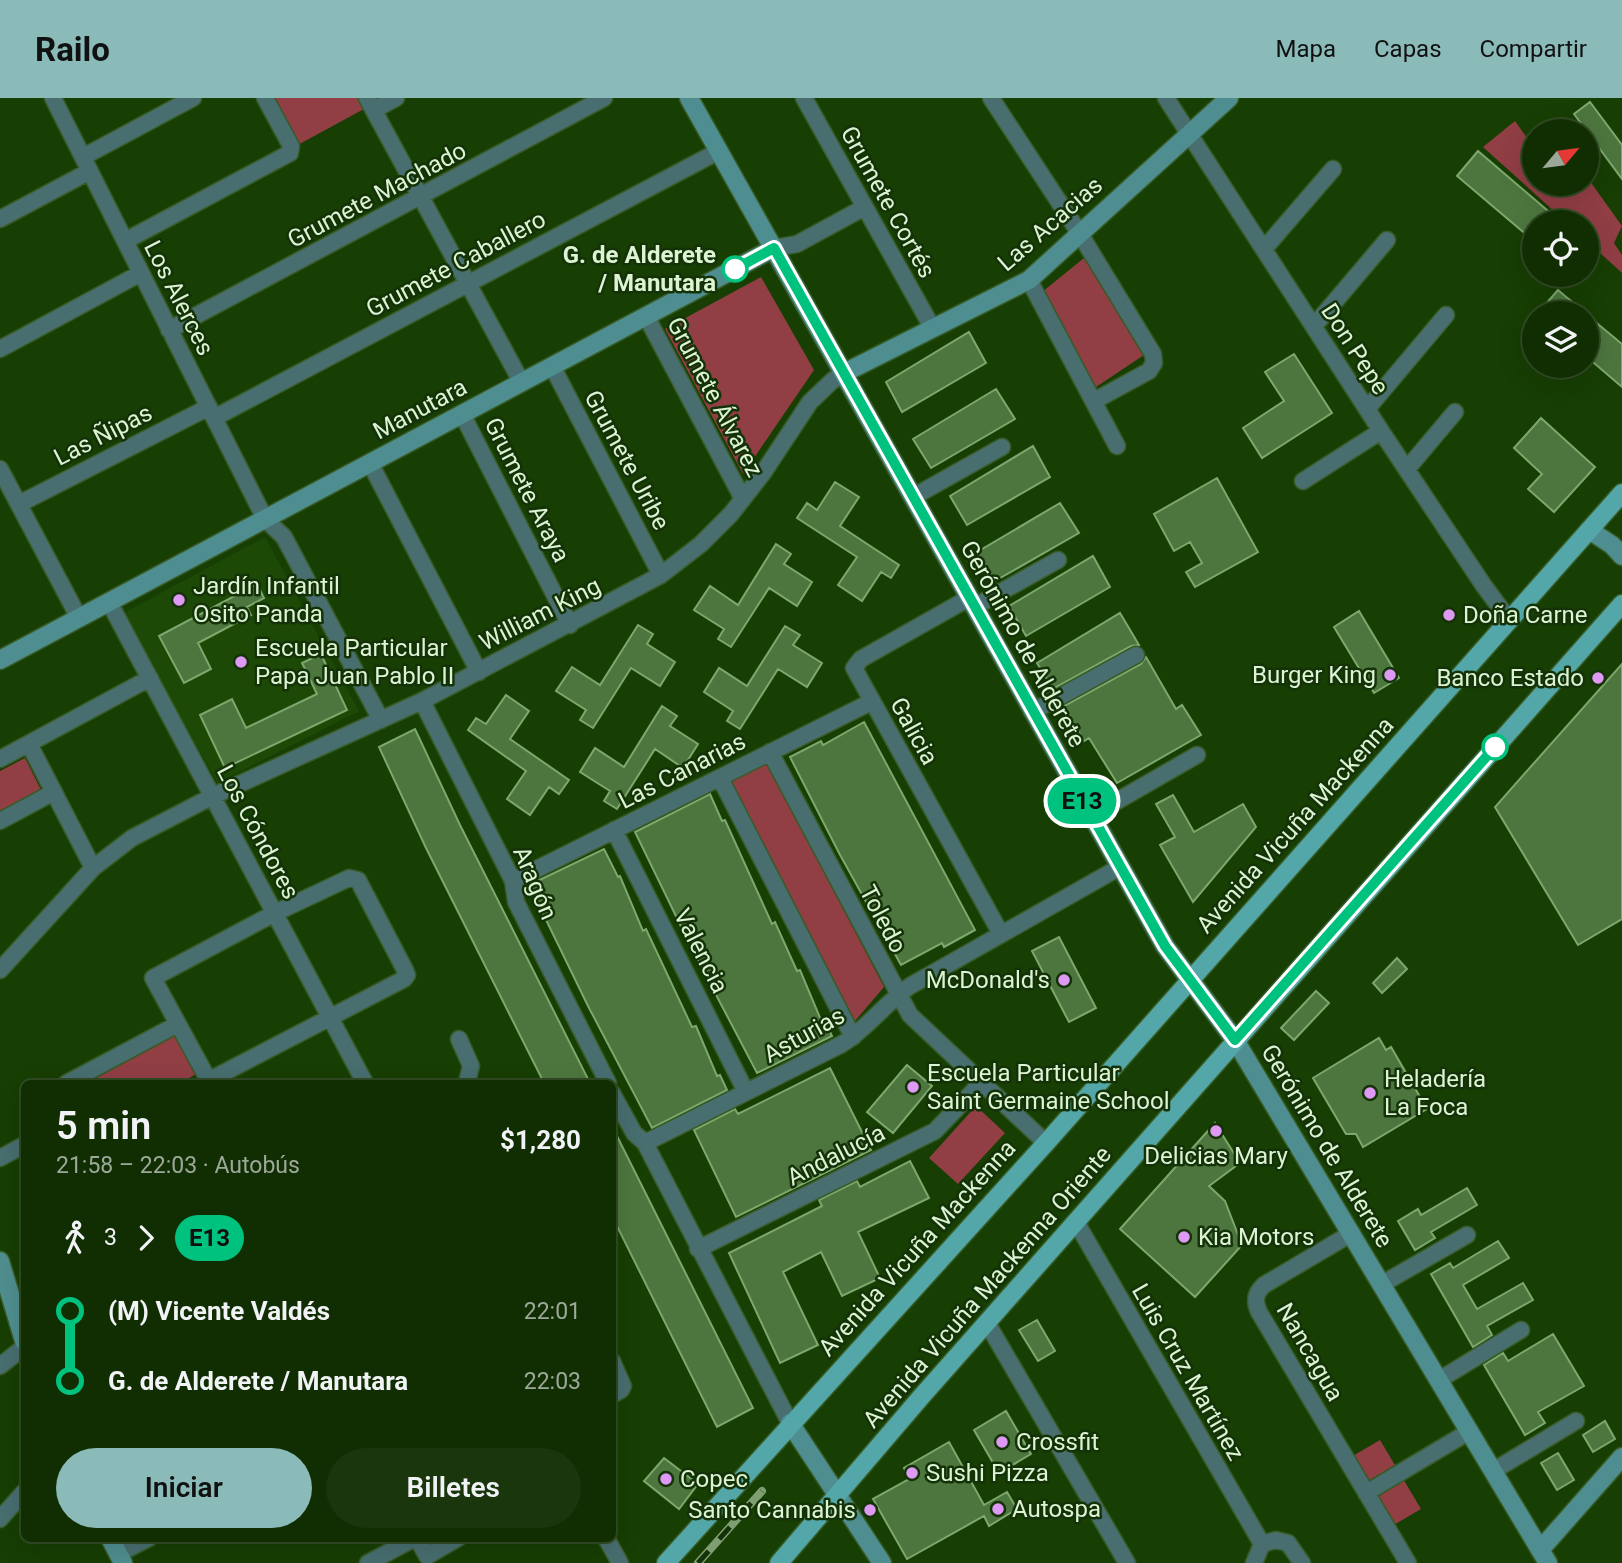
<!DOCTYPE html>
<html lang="es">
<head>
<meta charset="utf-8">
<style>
  :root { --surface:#112e02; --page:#1a360c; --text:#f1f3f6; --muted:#9ca899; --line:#304a24; --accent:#8bbbb9 }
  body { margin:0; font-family:Roboto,sans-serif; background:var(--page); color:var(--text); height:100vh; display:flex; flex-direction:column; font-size:26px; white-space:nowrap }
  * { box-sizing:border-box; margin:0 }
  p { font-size:23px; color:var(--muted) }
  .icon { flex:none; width:38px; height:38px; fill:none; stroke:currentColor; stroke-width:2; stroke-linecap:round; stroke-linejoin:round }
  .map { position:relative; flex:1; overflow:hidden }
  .drawer { position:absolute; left:21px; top:982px; width:595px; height:462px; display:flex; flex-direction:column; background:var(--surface); border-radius:10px; box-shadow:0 7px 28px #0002,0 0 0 2px var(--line) }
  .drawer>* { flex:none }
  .badge { padding:0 14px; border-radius:23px; font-size:24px; line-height:46px }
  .needle { width:46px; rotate:61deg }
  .fabs { position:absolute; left:1522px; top:21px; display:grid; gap:14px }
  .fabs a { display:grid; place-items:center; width:77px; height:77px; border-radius:50%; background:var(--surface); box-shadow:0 7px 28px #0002,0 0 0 2px var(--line); font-size:35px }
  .map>.badge { position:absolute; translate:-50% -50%; box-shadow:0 0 0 4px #fff }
  .legs { display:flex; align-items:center; gap:10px; height:77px; padding:0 35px; font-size:23px }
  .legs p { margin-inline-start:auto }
  .headline { display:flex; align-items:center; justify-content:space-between; height:119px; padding:0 35px }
  h1 { font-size:38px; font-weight:600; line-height:52px }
  .button { display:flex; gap:14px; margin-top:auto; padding:14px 35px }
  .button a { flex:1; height:80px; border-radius:42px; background:var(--accent); color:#111; font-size:28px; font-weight:600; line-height:80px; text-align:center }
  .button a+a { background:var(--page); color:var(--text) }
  ul { padding:0 35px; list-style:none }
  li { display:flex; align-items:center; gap:24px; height:70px; font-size:26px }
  li i { display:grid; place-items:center; width:10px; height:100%; margin:0 9px; background:currentColor }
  li i::after { content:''; width:18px; height:18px; margin:-9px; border:5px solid; border-radius:50%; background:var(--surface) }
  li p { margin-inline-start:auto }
  li:first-child i { background:linear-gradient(#0000 50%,currentColor 0) }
  li:last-child i { background:linear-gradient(currentColor 50%,#0000 0) }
  header { display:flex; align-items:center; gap:42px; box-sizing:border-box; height:98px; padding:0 35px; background:var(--accent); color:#111 }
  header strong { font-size:33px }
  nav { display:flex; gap:38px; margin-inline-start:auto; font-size:24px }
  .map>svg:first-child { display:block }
  .built { fill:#1d4906 }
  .green { fill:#913e45 }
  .building { fill:#4d763e; stroke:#7da86d; stroke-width:2 }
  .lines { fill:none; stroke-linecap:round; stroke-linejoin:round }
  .street-casing { stroke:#375b24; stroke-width:19 }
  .secondary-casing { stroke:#375b24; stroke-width:21 }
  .primary-casing { stroke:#375b24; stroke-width:21 }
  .street { stroke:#486e6f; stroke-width:16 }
  .secondary { stroke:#4f8e90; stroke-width:18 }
  .primary { stroke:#53a7a9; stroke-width:18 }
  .rail-casing { stroke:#7f9e72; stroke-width:8 }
  .rail { stroke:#143207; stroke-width:5; stroke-dasharray:16; stroke-linecap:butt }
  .line-1-casing { stroke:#fff; stroke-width:16 }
  .line-1 { stroke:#00c27f; stroke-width:10 }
  .stop-1-dot { fill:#fff; stroke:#00c27f; stroke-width:3.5 }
  .poi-dot { fill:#dd99f3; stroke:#143207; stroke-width:2.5 }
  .labels { text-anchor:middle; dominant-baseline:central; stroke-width:5; stroke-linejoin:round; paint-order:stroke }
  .street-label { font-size:24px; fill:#dcf3d4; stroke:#143207 }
  .stop-label { font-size:24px; font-weight:bold; fill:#dcf3d4; stroke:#143207; text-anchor:end }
  .poi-label { font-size:24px; fill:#dcf3d4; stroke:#143207; text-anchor:start }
</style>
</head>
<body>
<header>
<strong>Railo</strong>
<nav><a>Mapa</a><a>Capas</a><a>Compartir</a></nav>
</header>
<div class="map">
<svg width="1622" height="1465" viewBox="0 0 1622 1465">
  <rect width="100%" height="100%" fill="#173e03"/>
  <!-- built -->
  <path class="built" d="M 265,439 L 359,613 L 218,685 L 122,516 Z"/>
  <!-- green -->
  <path class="green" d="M 268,0 L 358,0 L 364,11 L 294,49 Z
    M 1515,23 L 1535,51 L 1535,86 L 1559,86 L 1566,95 L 1579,86 L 1587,86 L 1587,79 L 1622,128 L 1614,145 L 1622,157 L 1622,175 L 1587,143 L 1587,124 L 1566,124 L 1483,49 Z
    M 1084,160 L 1144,257 L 1096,289 L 1042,194 Z
    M 761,179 L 814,272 L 743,376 L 665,231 Z
    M 25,660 L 41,692 L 0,713 L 0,673 Z
    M 766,664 L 884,889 L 855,923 L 728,682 Z
    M 179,934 L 200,974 L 180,985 L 85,985 Z
    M 976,1008 L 1005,1035 L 958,1086 L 929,1060 Z
    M 1380,1342 L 1421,1411 L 1392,1428 L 1351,1359 Z"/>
  <!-- building -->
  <path class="building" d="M 1590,4 L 1622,47 L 1622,81 L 1574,16 Z
    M 1478,53 L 1561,124 L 1535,124 L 1535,144 L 1457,78 Z
    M 1558,192 L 1565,198 L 1586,215 L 1538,215 Z
    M 1587,217 L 1622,246 L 1622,289 L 1587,259 Z
    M 969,234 L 986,265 L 902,314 L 886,284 Z
    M 1294,256 L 1332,315 L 1262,360 L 1243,330 L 1284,303 L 1265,274 Z
    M 996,291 L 1015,321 L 931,370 L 913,341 Z
    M 1541,320 L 1595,369 L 1554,414 L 1528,391 L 1542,376 L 1514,350 Z
    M 1033,348 L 1050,379 L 967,427 L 950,398 Z
    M 1217,380 L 1258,454 L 1195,489 L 1186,474 L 1202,465 L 1190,444 L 1174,453 L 1154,416 Z
    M 835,384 L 859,399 L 840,428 L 899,467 L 891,480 L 881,474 L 862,503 L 838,487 L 857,459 L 797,420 L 807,405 L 817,412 Z
    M 1060,405 L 1079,435 L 995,483 L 977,454 Z
    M 776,446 L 791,456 L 784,466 L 812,484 L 797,508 L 769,490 L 731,549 L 718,541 L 724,531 L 694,512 L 710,488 L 738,507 Z
    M 1093,458 L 1110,489 L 1026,538 L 1009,508 Z
    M 257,486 L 264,500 L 247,509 L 251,517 L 198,545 L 211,571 L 184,585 L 159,538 Z
    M 1359,513 L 1399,580 L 1374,595 L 1334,529 Z
    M 1120,515 L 1139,547 L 1131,548 L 1053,591 L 1037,565 Z
    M 638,527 L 653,536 L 647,546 L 675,564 L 660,588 L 631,570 L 593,630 L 580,622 L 586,612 L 556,593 L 572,569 L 600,587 Z
    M 785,528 L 800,537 L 793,547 L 822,565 L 807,589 L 778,571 L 740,631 L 727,623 L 733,613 L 704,594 L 719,570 L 747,588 Z
    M 321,556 L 347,612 L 225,670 L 200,617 L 232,601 L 246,630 L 317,596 L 302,565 Z
    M 1146,559 L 1176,611 L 1182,607 L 1201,637 L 1117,685 L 1089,640 L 1084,643 L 1064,608 L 1141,566 Z
    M 1622,566 L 1622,821 L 1578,847 L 1495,709 Z
    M 506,597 L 529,613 L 510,641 L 569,682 L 559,696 L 549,689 L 530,717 L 507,701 L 526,673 L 468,632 L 476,620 L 486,626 Z
    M 662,608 L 677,618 L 670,628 L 698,646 L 683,670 L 655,651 L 617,711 L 604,703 L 610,693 L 580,674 L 595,650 L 624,669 Z
    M 864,624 L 975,832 L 944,849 L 942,845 L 901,867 L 839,755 L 790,659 L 821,643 L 823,647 Z
    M 415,631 L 460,727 L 590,985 L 544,985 L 426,750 L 379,649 Z
    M 710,696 L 722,723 L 725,722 L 772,826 L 775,824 L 797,873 L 800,872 L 821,922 L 824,921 L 832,938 L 757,975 L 692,851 L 635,734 Z
    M 1173,697 L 1194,734 L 1243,706 L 1256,729 L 1193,804 L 1160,747 L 1175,739 L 1156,706 Z
    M 604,751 L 618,779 L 620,778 L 643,833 L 646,831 L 692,929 L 696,928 L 717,978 L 720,977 L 727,992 L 652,1030 L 588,908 L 529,787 Z
    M 1059,839 L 1096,910 L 1069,924 L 1032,853 Z
    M 1397,860 L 1407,871 L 1382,895 L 1373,885 Z
    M 1316,893 L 1329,905 L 1294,942 L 1281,930 Z
    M 1379,940 L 1386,952 L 1391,949 L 1427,1011 L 1363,1049 L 1356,1036 L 1346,1036 L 1313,980 Z
    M 907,967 L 932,988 L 893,1035 L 867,1014 Z
    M 830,970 L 871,1052 L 736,1119 L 694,1032 L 735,1011 L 738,1016 Z
    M 1215,1025 L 1240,1065 L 1209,1088 L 1225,1103 L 1242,1147 L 1195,1199 L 1120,1131 Z
    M 612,1028 L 753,1310 L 717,1329 L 612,1118 Z
    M 910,1063 L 929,1100 L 858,1134 L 880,1180 L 842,1198 L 821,1154 L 783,1174 L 818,1247 L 780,1265 L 729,1155 L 822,1108 L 819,1102 L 857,1083 L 860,1089 Z
    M 1467,1090 L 1477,1107 L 1431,1134 L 1435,1140 L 1415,1152 L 1398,1123 L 1418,1111 L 1421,1117 Z
    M 1498,1143 L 1509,1160 L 1463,1187 L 1477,1211 L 1523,1185 L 1533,1202 L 1487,1228 L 1492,1237 L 1473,1249 L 1431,1176 L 1450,1165 L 1453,1170 Z
    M 1037,1222 L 1055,1253 L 1038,1263 L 1019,1232 Z
    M 1553,1236 L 1584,1288 L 1538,1314 L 1545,1325 L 1525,1337 L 1484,1267 L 1503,1255 L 1508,1263 Z
    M 1006,1313 L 1031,1356 L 999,1375 L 974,1332 Z
    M 1605,1323 L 1615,1341 L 1593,1354 L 1583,1337 Z
    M 949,1344 L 984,1407 L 1007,1394 L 1017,1411 L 989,1428 L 984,1418 L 907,1461 L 873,1401 L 909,1381 L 904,1370 Z
    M 1558,1355 L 1574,1382 L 1557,1392 L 1541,1365 Z
    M 664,1360 L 698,1386 L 679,1411 L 644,1383 Z"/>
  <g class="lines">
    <defs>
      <path id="street" d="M 53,0 L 265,421 L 284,439 L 381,622
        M 367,0 L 522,285
        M 804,0 L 933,231
        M 991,0 L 1080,136 L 1153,256 L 1154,265 L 1149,273 L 1094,303
        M 1166,0 L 1381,333 L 1484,488 L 1510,523
        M 374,12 L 396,0
        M 83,59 L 193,0
        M 0,121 L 90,73
        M 125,143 L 290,55 L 291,48 L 265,0
        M 774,150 L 797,146 L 865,109
        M 1264,151 L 1333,71
        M 1029,182 L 1117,348
        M 646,218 L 743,401
        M 1314,228 L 1387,142
        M 169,232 L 604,0
        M 0,251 L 141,175
        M 552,268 L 661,477
        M 1367,311 L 1446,217
        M 462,316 L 570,527
        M 214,320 L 719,53
        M 370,365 L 479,574
        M 0,371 L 79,520
        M 1407,371 L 1455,314
        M 1303,383 L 1381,333
        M 913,399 L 1002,349
        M 19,406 L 209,309
        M 969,500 L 861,561 L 854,570 L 1001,836
        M 109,504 L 365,985
        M 974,509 L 1058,462
        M 422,603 L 513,783 L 516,804 L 608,985
        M 1032,614 L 1136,557
        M 29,646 L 93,770
        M 770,654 L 910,917 L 1046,1045
        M 0,661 L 150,580
        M 720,680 L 853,939
        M 1091,718 L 1197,657
        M 0,723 L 54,694
        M 614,732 L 746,994
        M 513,783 L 871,604
        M 0,872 L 93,770 L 132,740 L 213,698 L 422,603 L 661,477 L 701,446 L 731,416 L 763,375 L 810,304 L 832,283 L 844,275
        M 459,941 L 471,968 L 467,984
        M 67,985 L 178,926
        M 204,985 L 404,881 L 407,877 L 405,872 L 358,782 L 349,780 L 275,815 L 153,880 L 209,983
        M 612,995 L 634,1035 L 645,1045 L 790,1325
        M 645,1045 L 842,946 C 868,930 885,905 910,888 L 1120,769
        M 0,1060 L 24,1047
        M 1076,1124 L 1262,1446 L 1276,1442 L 1288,1445 L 1302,1465
        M 1352,1135 L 1264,1187 C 1255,1195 1254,1203 1259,1214 L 1408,1465
        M 698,1151 L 935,1033 L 981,985
        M 1382,1186 L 1467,1137
        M 987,1225 L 1127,1465
        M 612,1263 L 623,1288 L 621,1292 L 612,1297
        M 0,1268 L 24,1249
        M 1439,1282 L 1521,1232
        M 1493,1373 L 1576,1323
        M 1366,1395 L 1470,1333
        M 0,1421 L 24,1394
        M 417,1440 L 427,1458 L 458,1440
        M 606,1440 L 620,1465
        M 118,1456 L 149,1440
        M 368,1465 L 415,1440
        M 1254,1465 L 1262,1446"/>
      <path id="secondary" d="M 689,0 L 1165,848 L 1235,942 L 1548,1465
        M 844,275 L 1029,182 L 1229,0
        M 1589,432 L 1612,447 L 1622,458
        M 0,562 L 774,150
        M 0,1163 L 24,1243
        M 790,1325 L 882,1465
        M 110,1440 L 123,1465
        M 1540,1452 L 1622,1359"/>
      <path id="primary" d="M 666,1465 L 1046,1045 L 1622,395
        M 779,1465 L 921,1299 L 1622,506"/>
    </defs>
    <!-- street casing -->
    <use href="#street" class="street-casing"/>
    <!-- secondary casing -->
    <use href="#secondary" class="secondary-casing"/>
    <!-- primary casing -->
    <use href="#primary" class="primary-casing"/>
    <!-- street -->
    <use href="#street" class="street"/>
    <!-- secondary -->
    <use href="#secondary" class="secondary"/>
    <!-- primary -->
    <use href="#primary" class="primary"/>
    <defs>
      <path id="rail" d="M 698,1465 L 762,1393"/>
    </defs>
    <!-- rail casing -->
    <use href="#rail" class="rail-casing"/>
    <!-- rail -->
    <use href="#rail" class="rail"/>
  </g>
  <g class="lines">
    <defs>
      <path id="line-1" d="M 735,171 L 774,150 L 1165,848 L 1235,942 L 1495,649"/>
    </defs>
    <!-- line-1 casing -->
    <use href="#line-1" class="line-1-casing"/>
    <!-- line-1 -->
    <use href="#line-1" class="line-1"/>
  </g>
  <!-- markers -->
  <g class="stop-1-dot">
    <circle cx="735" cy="171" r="12"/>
    <circle cx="1495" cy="649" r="12"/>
  </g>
  <g class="poi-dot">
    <circle cx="179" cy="502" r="7"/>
    <circle cx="1449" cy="517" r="7"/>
    <circle cx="241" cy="564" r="7"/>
    <circle cx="1390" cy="577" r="7"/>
    <circle cx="1598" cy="580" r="7"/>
    <circle cx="1064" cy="882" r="7"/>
    <circle cx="913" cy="989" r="7"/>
    <circle cx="1370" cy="995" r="7"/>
    <circle cx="1216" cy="1033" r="7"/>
    <circle cx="1184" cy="1139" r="7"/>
    <circle cx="1002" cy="1344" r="7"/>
    <circle cx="912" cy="1375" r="7"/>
    <circle cx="666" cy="1381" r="7"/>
    <circle cx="998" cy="1411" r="7"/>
    <circle cx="870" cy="1412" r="7"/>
  </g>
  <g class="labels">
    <!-- street labels -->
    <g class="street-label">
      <text transform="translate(377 97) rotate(-28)">Grumete Machado</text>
      <text transform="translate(888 104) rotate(61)">Grumete Cortés</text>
      <text transform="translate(1050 126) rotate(-41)">Las Acacias</text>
      <text transform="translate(456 166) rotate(-28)">Grumete Caballero</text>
      <text transform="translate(179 200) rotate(63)">Los Alerces</text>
      <text transform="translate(1355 251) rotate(57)">Don Pepe</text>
      <text transform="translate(715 299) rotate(62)">Grumete Álvarez</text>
      <text transform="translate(420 311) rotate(-28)">Manutara</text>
      <text transform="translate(103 337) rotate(-27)">Las Ñipas</text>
      <text transform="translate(627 362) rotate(62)">Grumete Uribe</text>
      <text transform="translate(527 392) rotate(63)">Grumete Araya</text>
      <text transform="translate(540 516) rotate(-27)">William King</text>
      <text transform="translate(1023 546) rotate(61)">Gerónimo de Alderete</text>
      <text transform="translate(914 633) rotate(61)">Galicia</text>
      <text transform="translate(682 673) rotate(-27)">Las Canarias</text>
      <text transform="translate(1295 727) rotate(-48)">Avenida Vicuña Mackenna</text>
      <text transform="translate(258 734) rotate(62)">Los Cóndores</text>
      <text transform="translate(535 785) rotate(67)">Aragón</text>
      <text transform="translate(883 821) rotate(62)">Toledo</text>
      <text transform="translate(701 853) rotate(63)">Valencia</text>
      <text transform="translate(804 937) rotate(-29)">Asturias</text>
      <text transform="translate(1327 1048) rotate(59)">Gerónimo de Alderete</text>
      <text transform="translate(836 1057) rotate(-27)">Andalucía</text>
      <text transform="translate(917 1150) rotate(-48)">Avenida Vicuña Mackenna</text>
      <text transform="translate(987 1189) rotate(-49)">Avenida Vicuña Mackenna Oriente</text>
      <text transform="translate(1310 1254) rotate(60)">Nancagua</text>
      <text transform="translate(1188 1274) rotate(60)">Luis Cruz Martínez</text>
    </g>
    <!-- stop labels -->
    <g class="stop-label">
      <text x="716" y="157">G. de Alderete<tspan x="716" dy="28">/ Manutara</tspan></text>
    </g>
    <!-- poi labels -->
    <g class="poi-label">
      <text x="193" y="488">Jardín Infantil<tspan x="193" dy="28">Osito Panda</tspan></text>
      <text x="1463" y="517">Doña Carne</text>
      <text x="255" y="550">Escuela Particular<tspan x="255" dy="28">Papa Juan Pablo II</tspan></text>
      <text x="1376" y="577" text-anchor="end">Burger King</text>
      <text x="1584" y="580" text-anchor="end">Banco Estado</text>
      <text x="1050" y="882" text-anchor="end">McDonald's</text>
      <text x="927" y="975">Escuela Particular<tspan x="927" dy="28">Saint Germaine School</tspan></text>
      <text x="1384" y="981">Heladería<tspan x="1384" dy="28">La Foca</tspan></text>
      <text x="1216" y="1058" text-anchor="middle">Delicias Mary</text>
      <text x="1198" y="1139">Kia Motors</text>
      <text x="1016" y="1344">Crossfit</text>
      <text x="926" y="1375">Sushi Pizza</text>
      <text x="680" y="1381">Copec</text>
      <text x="1012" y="1411">Autospa</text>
      <text x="856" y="1412" text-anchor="end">Santo Cannabis</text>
    </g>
  </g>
</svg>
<div class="fabs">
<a><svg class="needle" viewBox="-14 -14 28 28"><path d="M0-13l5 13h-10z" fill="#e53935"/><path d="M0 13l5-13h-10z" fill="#9ca899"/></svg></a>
<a><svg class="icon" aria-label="locate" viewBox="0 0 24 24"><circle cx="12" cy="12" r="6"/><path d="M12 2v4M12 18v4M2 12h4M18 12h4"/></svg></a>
<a><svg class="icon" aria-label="layers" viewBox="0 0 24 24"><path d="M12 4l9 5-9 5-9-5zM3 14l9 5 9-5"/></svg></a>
</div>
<b class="badge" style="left:1082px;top:703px;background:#00c27f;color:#111">E13</b>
<section class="drawer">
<div class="headline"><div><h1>5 min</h1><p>21:58 – 22:03 · Autobús</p></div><b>$1,280</b></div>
<div class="legs"><svg class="icon" aria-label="walk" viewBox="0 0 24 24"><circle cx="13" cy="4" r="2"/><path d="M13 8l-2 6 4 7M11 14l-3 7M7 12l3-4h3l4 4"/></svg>3<svg class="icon" aria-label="forward" viewBox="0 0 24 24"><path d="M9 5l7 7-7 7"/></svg><b class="badge" style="background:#00c27f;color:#111">E13</b></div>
<ul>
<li><i style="color:#00c27f"></i><b>(M) Vicente Valdés</b><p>22:01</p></li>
<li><i style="color:#00c27f"></i><b>G. de Alderete / Manutara</b><p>22:03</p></li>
</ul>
<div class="button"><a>Iniciar</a><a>Billetes</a></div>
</section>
</div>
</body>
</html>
